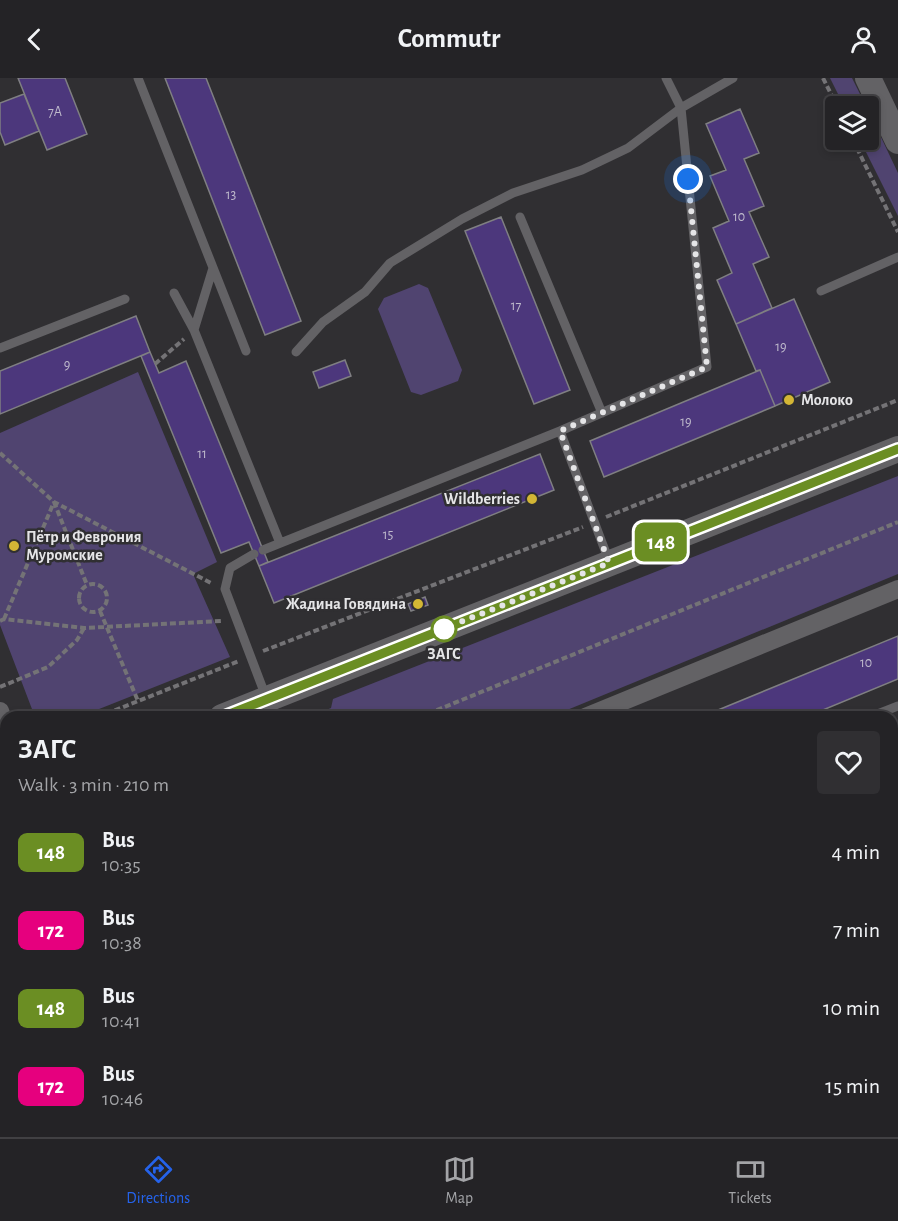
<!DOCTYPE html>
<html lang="en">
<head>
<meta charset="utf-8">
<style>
  :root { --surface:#242326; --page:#302f32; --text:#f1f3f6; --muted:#a3a4a7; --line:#414043; --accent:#2563eb }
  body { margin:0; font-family:"Alegreya Sans",sans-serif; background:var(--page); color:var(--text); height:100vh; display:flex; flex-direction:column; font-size:22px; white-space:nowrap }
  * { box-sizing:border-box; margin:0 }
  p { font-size:20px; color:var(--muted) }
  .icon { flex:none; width:33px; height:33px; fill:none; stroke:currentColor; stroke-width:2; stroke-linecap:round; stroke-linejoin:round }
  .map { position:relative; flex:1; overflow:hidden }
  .sheet { position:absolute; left:0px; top:633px; width:898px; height:426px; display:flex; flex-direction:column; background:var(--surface); border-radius:18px 18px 0 0; box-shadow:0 3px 9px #0003,0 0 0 2px var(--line) }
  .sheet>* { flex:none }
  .badge { padding:0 12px; border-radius:9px; font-size:21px; line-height:39px }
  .fabs { position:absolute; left:825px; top:18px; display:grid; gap:12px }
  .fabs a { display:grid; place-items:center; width:54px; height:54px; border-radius:6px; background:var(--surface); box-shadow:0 3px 9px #0003,0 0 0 2px var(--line); font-size:30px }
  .you { position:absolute; width:30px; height:30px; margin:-15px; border:4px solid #fff; border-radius:50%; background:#1a73e8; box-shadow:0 0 0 9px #1a73e833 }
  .map>.badge { position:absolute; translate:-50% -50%; box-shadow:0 0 0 3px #fff }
  .round { display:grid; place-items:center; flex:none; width:63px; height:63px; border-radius:6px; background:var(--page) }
  .head { display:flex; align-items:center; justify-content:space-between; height:102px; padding:0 18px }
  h1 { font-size:28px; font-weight:600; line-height:45px }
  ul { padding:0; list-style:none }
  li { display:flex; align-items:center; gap:18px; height:78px; padding:0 18px }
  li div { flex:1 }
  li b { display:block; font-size:22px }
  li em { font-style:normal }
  li .badge { min-width:66px; font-weight:700; text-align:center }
  header { display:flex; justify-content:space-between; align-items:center; height:78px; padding:0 18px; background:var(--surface); font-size:27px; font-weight:600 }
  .menu { display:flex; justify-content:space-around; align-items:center; height:84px; border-top:2px solid var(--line); background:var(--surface); font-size:16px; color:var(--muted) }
  .menu a { display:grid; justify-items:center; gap:3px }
  .menu .current { color:var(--accent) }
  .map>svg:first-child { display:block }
  .green { fill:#504470 }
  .building { fill:#4c377c; stroke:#7f7f82; stroke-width:1.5 }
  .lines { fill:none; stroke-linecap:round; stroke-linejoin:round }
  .path { stroke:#747376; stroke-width:4; stroke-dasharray:6 3; stroke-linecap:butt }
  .lane { stroke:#636265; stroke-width:9 }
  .street { stroke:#636265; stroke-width:18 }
  .secondary { stroke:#636265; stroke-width:26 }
  .line-casing { stroke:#fff; stroke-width:14 }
  .line { stroke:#6b8e23; stroke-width:9 }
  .walk { stroke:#e5e5e7; stroke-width:6; stroke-dasharray:0 10.8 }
  .poi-dot { fill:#d3b635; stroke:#302f32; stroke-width:2 }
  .stop-dot { fill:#fff; stroke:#6b8e23; stroke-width:3 }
  .labels { text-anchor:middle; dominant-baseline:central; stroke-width:5; stroke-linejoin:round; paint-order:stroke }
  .number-label { font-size:14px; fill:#bfbacc }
  .poi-label { font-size:16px; font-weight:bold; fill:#e5e5e7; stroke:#302f32; text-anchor:start }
  .stop-label { font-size:16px; font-weight:bold; fill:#e5e5e7; stroke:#302f32 }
</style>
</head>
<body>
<header><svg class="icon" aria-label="back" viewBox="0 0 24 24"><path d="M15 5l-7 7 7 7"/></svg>Commutr<svg class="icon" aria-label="person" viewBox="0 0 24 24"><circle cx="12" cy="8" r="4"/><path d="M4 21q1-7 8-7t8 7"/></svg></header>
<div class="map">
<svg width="898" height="1059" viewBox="0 0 898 1059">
  <rect width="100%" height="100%" fill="#302f32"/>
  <!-- green -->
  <path class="green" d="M 830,0 L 852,0 L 866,28 L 844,28 Z
    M 869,34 L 898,95 L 898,138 L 860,62 L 868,62 Z
    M 419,206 L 428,210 L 462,292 L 458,303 L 421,317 L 411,314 L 378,231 L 384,220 Z
    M 138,294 L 217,484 L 193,496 L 230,579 L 79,639 L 35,639 L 0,547 L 0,355 Z
    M 898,398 L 898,496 L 550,639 L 309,639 L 331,630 L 333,621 Z"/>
  <!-- building -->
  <path class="building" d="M 18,0 L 65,0 L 87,56 L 47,72 Z
    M 165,0 L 206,0 L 301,243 L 265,257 Z
    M 24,16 L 39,53 L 5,67 L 0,54 L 0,25 Z
    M 740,31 L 759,75 L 744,81 L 764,128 L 749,134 L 769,179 L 753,186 L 772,230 L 736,246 L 717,202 L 732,195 L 713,150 L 729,143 L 710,98 L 726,92 L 706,46 Z
    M 501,139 L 570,312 L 534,326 L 465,153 Z
    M 794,221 L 830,304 L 775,328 L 760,292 L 756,293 L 736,246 Z
    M 136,238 L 150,274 L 0,336 L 0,293 Z
    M 150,274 L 159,295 L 186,283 L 268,484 L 259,488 L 249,464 L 221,475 L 141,278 Z
    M 345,282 L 351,298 L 319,310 L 313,294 Z
    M 760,292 L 775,328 L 604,399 L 590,363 Z
    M 540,376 L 554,412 L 274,525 L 259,488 Z
    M 425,519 L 428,527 L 411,533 L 408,526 Z
    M 898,558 L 898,601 L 806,639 L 701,639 Z
    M 6,766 L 6,796 L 0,799 L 0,768 Z
    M 0,1000 L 6,1015 L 6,1053 L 21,1053 L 23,1059 L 0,1059 Z
    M 128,1053 L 170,1053 L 173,1059 L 131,1059 Z
    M 240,1053 L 288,1053 L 273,1059 L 242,1059 Z
    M 419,1053 L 445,1053 L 447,1059 L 421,1059 Z
    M 706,1053 L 775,1053 L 778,1059 L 708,1059 Z"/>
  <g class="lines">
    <!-- path -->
    <path class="path" d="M 823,0 L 837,28
      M 853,62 L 898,154
      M 155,286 L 184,261
      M 0,375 L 54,424 L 213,506
      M 54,424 L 87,507
      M 606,439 L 898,322
      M79 520a14 14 0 1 1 28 0a14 14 0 1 1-28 0Z
      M 100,533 L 138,623
      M 4,541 L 54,424
      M 0,543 L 4,541 L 84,550 L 221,543
      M 263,573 L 583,449
      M 0,609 L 48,589 L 77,562 L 84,550
      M 98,639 L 239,583
      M 420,639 L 898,444
      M 0,678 L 6,675
      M 892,760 L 898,763
      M 0,812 L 6,809
      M 0,849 L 6,863
      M 892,987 L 898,1001
      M 892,1042 L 898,1043
      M 117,1053 L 120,1059
      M 208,1053 L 212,1059"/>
    <!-- lane -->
    <path class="lane" d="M 138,0 L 246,273
      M 520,139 L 602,335
      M 821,213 L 898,179
      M 174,215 L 194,252 L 280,465
      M 194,252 L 213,190
      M 0,270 L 125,221
      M 296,274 L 323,244 L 365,214 L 390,185 L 462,141 L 513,115 L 582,92 L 628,70 L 681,30 L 733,0
      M 560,353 L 609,483
      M 263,472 L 560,353 L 707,289 L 681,30 L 666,0
      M 254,476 L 230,490 L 225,511 L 266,619
      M 870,639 L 898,628
      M 0,888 L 6,885
      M 892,935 L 898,933
      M 635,1053 L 638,1059
      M 784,1053 L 787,1059"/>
    <!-- street -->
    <path class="street" d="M 0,633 L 6,649
      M 585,639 L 898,511
      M 80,1053 L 82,1059"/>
    <!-- secondary -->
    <path class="secondary" d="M 868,0 L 898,63
      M 222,639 L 898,371
      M 0,727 L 6,725"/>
  </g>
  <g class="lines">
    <defs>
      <path id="line" d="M 222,639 L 898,371"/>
    </defs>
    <!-- line casing -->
    <use href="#line" class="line-casing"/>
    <!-- line -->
    <use href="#line" class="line"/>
    <!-- walk -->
    <path class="walk" d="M 444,551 L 438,553 L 609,485 L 560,353 L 707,289 L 688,101"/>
  </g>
  <!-- markers -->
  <g class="poi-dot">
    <circle cx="789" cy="322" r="6"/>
    <circle cx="532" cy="421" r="6"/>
    <circle cx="14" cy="468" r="6"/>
    <circle cx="418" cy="526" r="6"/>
  </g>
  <circle class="stop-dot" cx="444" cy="551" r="12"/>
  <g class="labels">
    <!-- number labels -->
    <g class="number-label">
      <text x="55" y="34">7А</text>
      <text x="231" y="117">13</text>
      <text x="739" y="139">10</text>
      <text x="516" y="228">17</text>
      <text x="781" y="269">19</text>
      <text x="67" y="287">9</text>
      <text x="686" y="344">19</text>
      <text x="202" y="376">11</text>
      <text x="388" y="457">15</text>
      <text x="866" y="585">10</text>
    </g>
    <!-- poi labels -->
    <g class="poi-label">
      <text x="801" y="322">Молоко</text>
      <text x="520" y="421" text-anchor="end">Wildberries</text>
      <text x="26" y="459">Пётр и Феврония<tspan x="26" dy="18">Муромские</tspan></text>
      <text x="406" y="526" text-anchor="end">Жадина Говядина</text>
    </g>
    <!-- stop labels -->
    <g class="stop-label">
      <text x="444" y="576">ЗАГС</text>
    </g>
  </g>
</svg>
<div class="fabs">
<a><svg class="icon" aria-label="layers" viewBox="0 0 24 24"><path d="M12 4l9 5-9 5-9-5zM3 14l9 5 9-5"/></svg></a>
</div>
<div class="you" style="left:688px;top:101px"></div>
<b class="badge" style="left:661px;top:464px;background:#6b8e23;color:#fff">148</b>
<section class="sheet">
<div class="head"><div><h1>ЗАГС</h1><p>Walk · 3 min · 210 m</p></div><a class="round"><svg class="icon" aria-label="heart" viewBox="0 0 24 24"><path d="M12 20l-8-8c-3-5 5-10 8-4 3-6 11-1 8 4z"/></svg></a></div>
<ul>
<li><span class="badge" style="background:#6b8e23;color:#fff">148</span><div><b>Bus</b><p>10:35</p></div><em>4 min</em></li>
<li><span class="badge" style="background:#e6007e;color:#fff">172</span><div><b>Bus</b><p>10:38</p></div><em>7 min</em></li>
<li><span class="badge" style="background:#6b8e23;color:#fff">148</span><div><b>Bus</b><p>10:41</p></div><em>10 min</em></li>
<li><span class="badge" style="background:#e6007e;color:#fff">172</span><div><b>Bus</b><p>10:46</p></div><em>15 min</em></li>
</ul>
</section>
</div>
<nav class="menu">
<a class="current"><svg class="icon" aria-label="directions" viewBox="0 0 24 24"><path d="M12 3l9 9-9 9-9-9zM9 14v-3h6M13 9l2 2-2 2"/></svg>Directions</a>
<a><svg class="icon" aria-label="map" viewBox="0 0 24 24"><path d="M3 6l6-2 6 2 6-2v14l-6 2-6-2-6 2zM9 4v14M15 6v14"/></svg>Map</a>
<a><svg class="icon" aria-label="tickets" viewBox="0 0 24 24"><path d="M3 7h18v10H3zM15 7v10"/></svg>Tickets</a>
</nav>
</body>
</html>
